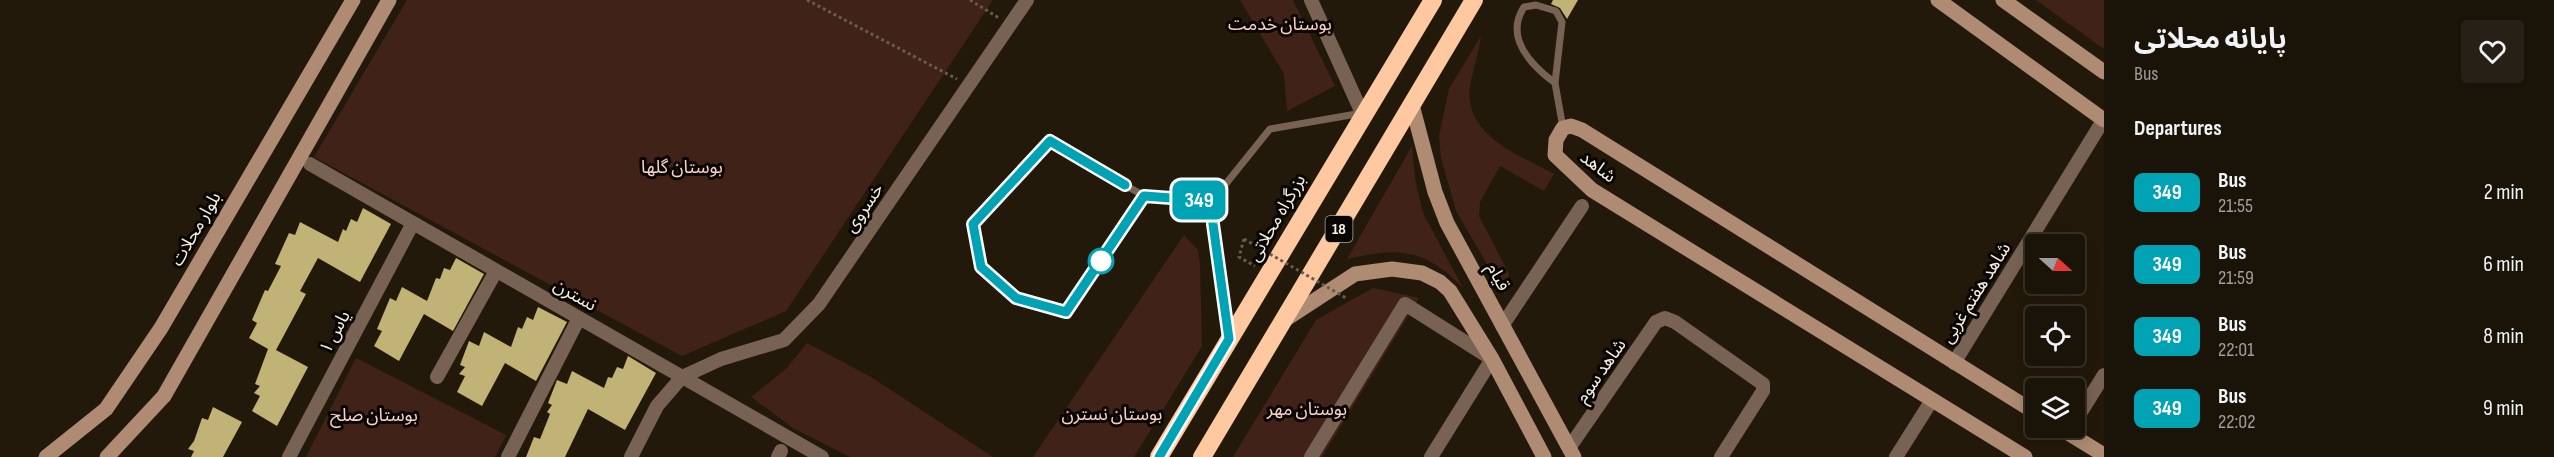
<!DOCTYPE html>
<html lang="en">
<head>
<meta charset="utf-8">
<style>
  :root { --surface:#1a1308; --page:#272016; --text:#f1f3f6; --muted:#9f9e9c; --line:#383229 }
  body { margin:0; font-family:"Sofia Sans Condensed","Noto Sans Arabic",sans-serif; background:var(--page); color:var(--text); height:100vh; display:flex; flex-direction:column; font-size:22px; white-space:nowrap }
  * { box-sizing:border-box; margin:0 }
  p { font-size:20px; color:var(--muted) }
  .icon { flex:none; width:33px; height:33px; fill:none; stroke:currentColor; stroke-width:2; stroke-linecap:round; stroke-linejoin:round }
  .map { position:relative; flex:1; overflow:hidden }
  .side { display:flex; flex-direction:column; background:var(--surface); width:450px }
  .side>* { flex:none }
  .badge { padding:0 12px; border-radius:9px; font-size:21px; line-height:39px }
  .needle { width:39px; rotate:111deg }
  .fabs { position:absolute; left:2025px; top:234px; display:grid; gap:12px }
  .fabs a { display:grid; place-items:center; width:60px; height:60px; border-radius:6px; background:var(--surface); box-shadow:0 3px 15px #0003,0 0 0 2px var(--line); font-size:30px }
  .map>.badge { position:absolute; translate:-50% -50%; box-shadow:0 0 0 3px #fff }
  h2 { padding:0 30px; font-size:22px; line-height:54px }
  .round { display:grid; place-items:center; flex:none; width:63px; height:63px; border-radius:6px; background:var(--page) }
  .headline { display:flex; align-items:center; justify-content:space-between; height:102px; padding:0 30px }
  h1 { font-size:28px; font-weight:700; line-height:45px }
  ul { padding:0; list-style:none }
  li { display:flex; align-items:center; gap:18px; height:72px; padding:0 30px }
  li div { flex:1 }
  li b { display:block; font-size:22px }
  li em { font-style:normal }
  li .badge { min-width:66px; font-weight:700; text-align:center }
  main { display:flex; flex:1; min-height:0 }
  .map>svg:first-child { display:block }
  .green { fill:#412218 }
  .building { fill:#c1b275 }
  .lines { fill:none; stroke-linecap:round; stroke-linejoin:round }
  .path { stroke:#655c4e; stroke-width:3; stroke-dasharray:3 3; stroke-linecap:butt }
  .lane { stroke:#786253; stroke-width:7 }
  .street { stroke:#786253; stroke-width:14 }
  .secondary { stroke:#ae8b72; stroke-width:15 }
  .highway { stroke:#fec8a0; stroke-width:18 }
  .path-bridge { stroke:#655c4e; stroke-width:3; stroke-dasharray:3 3; stroke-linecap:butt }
  .line-casing { stroke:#fff; stroke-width:14 }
  .line { stroke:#00a3b4; stroke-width:9 }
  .stop-dot { fill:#fff; stroke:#00a3b4; stroke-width:3 }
  .labels { text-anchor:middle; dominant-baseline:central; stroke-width:6; stroke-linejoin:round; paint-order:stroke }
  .shield { fill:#090502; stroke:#afa9a1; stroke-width:1.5 }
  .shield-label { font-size:16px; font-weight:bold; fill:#f6efe5 }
  .park-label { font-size:18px; fill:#f8d3c7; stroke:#090502 }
  .street-label { font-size:18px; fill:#f6efe5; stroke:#090502 }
</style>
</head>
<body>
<main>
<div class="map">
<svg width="2104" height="457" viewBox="0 0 2104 457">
  <rect width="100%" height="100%" fill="#23190a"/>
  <!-- green -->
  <path class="green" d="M 407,0 L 993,0 L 786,311 L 682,356 L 314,157 Z
    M 1240,0 L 1293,0 L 1335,86 L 1287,111 L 1284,74 Z
    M 2036,0 L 2104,0 L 2104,49 Z
    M 1481,36 C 1479,53 1473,69 1470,86 C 1463,135 1519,155 1554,174 L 1544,191 L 1500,166 L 1480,202 L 1479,216 L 1509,274 L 1505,295 L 1456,211 L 1441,158 L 1439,136 L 1449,89 Z
    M 1412,146 L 1415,179 L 1423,213 L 1463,288 C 1425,248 1398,247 1347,259 Z
    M 1184,235 L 1198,250 L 1200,263 L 1202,346 L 1134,457 L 1033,457 Z
    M 1373,288 L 1419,298 L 1322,457 L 1233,457 L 1316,320 Z
    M 807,343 L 871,377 L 993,457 L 850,457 L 793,428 L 751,397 L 786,369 Z
    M 356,358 L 506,435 L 495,457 L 306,457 Z"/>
  <!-- building -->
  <path class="building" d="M 1553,0 L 1578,0 L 1567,19 L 1560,8 L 1551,4 Z
    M 363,208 L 391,224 L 360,282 L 318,258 L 300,291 L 306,294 L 276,350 L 308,367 L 277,426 L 252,411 L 260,396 L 254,393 L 260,386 L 255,384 L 268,349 L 249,338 L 257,323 L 252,320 L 265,290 L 268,291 L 281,266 L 275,264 L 289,233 L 295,235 L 300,222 L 338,242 L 343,229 L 346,231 L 351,219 L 357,222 Z
    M 456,258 L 484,274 L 453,331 L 424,314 L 399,361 L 374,346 L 382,331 L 377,329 L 390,298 L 396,301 L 402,287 L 427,301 L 436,278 L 440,279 L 444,268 L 450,270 Z
    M 538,307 L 567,322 L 536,381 L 505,363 L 482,406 L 457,392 L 465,376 L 459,374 L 465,367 L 460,365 L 469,341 L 479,346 L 484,332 L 511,347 L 518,327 L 522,329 L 527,317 L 533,320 Z
    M 628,356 L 656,373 L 625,430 L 588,409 L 565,457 L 526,457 L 534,437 L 540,439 L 550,414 L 547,412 L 552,405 L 548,403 L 557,380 L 567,384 L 572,371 L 604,388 L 608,377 L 612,378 L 617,367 L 623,369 Z
    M 213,407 L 242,422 L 223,457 L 191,457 L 194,451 L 188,449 L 194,441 L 202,418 L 208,420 Z"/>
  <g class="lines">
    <!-- path -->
    <path class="path" d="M 807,0 L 957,79
      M 970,0 L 999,18
      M 1244,239 L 1239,257 L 1255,266"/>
    <!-- lane -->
    <path class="lane" d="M 1555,83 C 1531,65 1504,38 1524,7 L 1536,5 L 1556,11 L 1562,22 L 1555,83 L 1563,128
      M 1144,196 L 1066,312 L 1016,298 L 981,267 L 973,224 L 1050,141 L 1144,196 L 1212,201
      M 1228,332 L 1213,224 L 1212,201 L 1270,129 L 1362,113"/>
    <!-- street -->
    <path class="street" d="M 1311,0 L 1362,113
      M 310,164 L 822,457
      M 1502,326 L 1582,206
      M 1954,363 L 2104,119
      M 437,377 L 496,271
      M 2074,423 L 2104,375
      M 1569,448 L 1656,322 L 1665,318 L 1675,322 L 1763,384 L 1763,391 L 1721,457
      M 289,457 L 413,223
      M 508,457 L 579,318
      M 631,457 L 657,406 L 682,377 L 721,359 L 784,340 L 819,304 L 1027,0
      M 778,457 L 781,451
      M 1311,457 L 1405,304 L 1492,359 L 1431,457
      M 1896,457 L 1932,400"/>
    <!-- secondary -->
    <path class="secondary" d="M 1938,0 L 2104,120
      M 2003,0 L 2104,72
      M 1412,105 L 1435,192 L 1447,223 L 1574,457
      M 1283,321 L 1355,274 L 1392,269 L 1422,273 L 1440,282 L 1450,291 L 1492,359 L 1544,457
      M 2060,428 L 2104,455
      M 46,457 L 106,409 L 161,328 L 353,0
      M 107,457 L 164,396 L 389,0
      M 2025,457 L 1592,190 L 1555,155 L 1556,140 L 1563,128 L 1571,126 L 1582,130 L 2036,413"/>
    <!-- highway -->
    <path class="highway" d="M 1159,457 L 1433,0
      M 1202,457 L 1474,0"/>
    <!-- path-bridge -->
    <path class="path-bridge" d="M 1244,239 L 1346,298"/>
  </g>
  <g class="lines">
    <defs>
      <path id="line" d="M 1125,185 L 1050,141 L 973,224 L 981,267 L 1016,298 L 1066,312 L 1144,196 L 1212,201 L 1213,224 L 1229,339 L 1159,457"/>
    </defs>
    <!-- line casing -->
    <use href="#line" class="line-casing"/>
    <!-- line -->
    <use href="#line" class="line"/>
  </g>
  <!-- markers -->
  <circle class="stop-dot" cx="1101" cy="261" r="12"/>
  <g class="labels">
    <!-- shield labels -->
    <rect class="shield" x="1325.5" y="216" width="27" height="26" rx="4.5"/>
    <g class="shield-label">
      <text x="1339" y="229">18</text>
    </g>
    <!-- park labels -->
    <g class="park-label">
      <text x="1280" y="24">بوستان خدمت</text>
      <text x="682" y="167">بوستان گلها</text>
      <text x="1307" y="409">بوستان مهر</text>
      <text x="1112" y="414">بوستان نسترن</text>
      <text x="374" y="415">بوستان صلح</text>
    </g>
    <!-- street labels -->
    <g class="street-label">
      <text transform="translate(1598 167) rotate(37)">شاهد</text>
      <text transform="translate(864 208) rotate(-56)">خسروی</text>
      <text transform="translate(1277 218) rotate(-60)">بزرگراه محلاتی</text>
      <text transform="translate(196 229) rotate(-60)">بلوار محلات</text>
      <text transform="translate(1498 277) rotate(61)">قیام</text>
      <text transform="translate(1976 293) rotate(-58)">شاهد هفتم غربی</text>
      <text transform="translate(575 295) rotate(30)">نسترن</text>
      <text transform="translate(335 332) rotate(-62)">یاس ۱</text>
      <text transform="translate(1601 371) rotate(-55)">شاهد سوم</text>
    </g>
  </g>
</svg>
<div class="fabs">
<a><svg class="needle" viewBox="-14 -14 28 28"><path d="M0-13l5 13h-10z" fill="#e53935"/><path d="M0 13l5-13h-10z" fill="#9f9e9c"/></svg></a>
<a><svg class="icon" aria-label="locate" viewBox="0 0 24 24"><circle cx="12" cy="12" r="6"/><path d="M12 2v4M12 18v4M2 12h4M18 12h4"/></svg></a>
<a><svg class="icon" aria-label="layers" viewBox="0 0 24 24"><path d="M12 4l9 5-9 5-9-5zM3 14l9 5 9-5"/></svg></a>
</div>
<b class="badge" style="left:1199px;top:200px;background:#00a3b4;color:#fff">349</b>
</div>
<section class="side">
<div class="headline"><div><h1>پایانه محلاتی</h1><p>Bus</p></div><a class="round"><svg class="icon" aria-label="heart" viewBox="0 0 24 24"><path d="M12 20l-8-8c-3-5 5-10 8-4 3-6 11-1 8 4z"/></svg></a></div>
<h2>Departures</h2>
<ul>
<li><span class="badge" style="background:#00a3b4;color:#fff">349</span><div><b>Bus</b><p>21:55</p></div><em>2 min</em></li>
<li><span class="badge" style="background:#00a3b4;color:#fff">349</span><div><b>Bus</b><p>21:59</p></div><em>6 min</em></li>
<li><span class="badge" style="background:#00a3b4;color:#fff">349</span><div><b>Bus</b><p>22:01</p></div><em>8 min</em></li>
<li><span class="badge" style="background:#00a3b4;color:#fff">349</span><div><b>Bus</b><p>22:02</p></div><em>9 min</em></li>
</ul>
</section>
</main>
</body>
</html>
